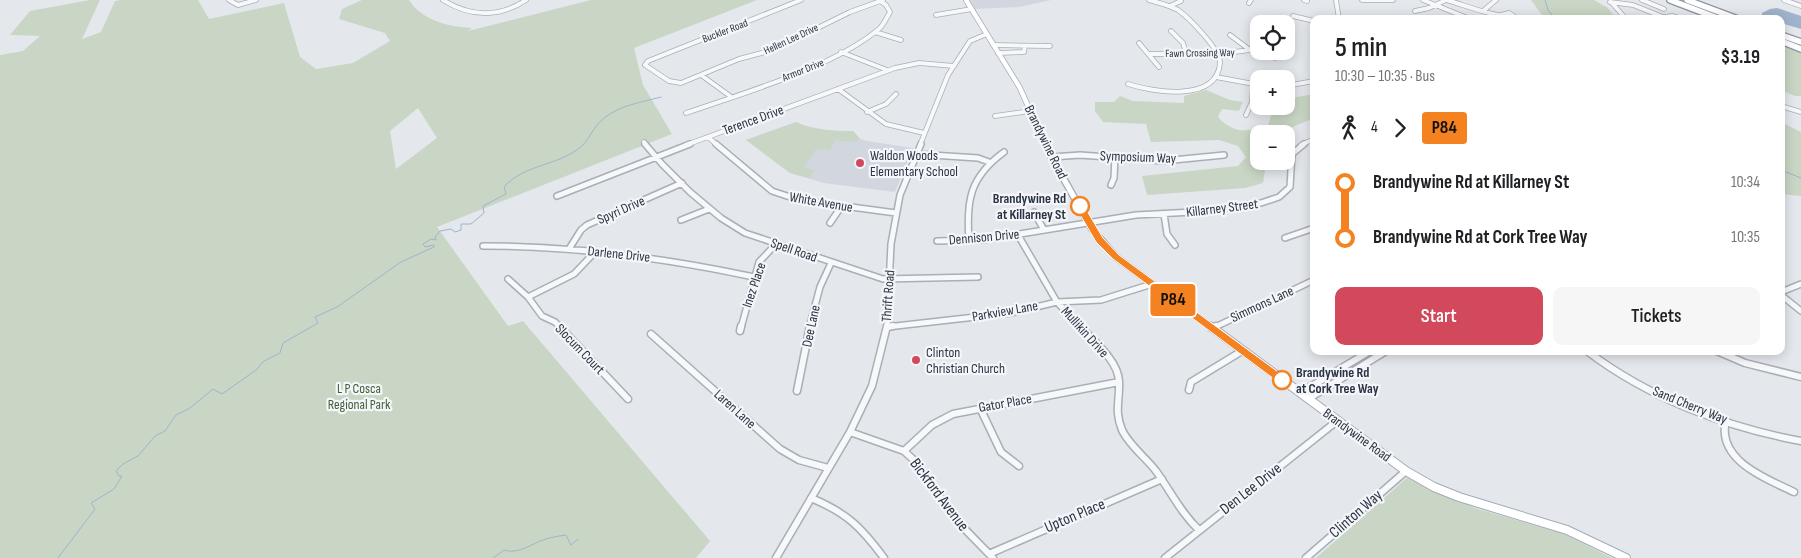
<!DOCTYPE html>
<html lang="en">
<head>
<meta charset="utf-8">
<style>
  :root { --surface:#fff; --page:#f6f6f6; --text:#202124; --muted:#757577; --accent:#d1495b }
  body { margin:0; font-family:"Sofia Sans Condensed",sans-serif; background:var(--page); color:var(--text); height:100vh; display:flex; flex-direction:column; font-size:19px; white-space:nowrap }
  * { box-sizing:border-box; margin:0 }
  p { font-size:16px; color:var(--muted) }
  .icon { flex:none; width:28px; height:28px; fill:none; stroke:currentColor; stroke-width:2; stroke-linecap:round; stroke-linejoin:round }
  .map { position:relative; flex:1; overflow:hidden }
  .side { position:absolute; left:1310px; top:15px; width:475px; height:340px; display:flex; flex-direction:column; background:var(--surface); border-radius:10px; box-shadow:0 2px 12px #0003 }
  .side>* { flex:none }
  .badge { padding:0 10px; border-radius:4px; font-size:18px; line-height:32px }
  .controls { position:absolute; left:1250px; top:15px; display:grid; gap:10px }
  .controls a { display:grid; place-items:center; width:45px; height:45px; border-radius:10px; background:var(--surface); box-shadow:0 2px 12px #0003; font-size:25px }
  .map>.badge { position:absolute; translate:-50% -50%; box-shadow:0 0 0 2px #fff }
  .legs { display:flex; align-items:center; gap:8px; height:55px; padding:0 25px; font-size:16px }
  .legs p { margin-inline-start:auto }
  .overview { display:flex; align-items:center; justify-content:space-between; height:85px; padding:0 25px }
  h1 { font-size:28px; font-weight:600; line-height:38px }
  .cta { display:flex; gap:10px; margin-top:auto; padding:10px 25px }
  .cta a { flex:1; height:58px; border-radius:10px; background:var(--accent); color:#fff; font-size:20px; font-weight:600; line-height:58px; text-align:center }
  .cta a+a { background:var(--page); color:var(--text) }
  ul { padding:0 25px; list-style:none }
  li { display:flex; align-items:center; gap:18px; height:55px; font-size:19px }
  li i { display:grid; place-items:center; width:8px; height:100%; margin:0 6px; background:currentColor }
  li i::after { content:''; width:12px; height:12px; margin:-6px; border:4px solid; border-radius:50%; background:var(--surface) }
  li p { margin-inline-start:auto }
  li:first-child i { background:linear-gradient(#0000 50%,currentColor 0) }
  li:last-child i { background:linear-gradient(currentColor 50%,#0000 0) }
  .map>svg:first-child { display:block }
  .built { fill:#d2d6de }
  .green { fill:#c9d6c5; fill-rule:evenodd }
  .water { fill:#9fb4cc }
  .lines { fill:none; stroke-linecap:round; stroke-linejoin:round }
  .stream { stroke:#9fb4cc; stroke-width:1 }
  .minor-far2-casing { stroke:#a9aeb7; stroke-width:5.5 }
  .minor-far1-casing { stroke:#a9aeb7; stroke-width:8 }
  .minor-casing { stroke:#a9aeb7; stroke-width:9 }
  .major-far2-casing { stroke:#a3abb8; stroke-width:6 }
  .major-far1-casing { stroke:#a3abb8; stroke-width:8 }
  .major-casing { stroke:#a3abb8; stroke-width:10 }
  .highway-casing { stroke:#8b94a3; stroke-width:8 }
  .minor-far2 { stroke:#f7f8fa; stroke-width:4 }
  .minor-far1 { stroke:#f7f8fa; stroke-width:5 }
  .minor { stroke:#f7f8fa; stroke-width:6 }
  .major-far2 { stroke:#fff; stroke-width:4.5 }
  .major-far1 { stroke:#fff; stroke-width:5.5 }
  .major { stroke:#fff; stroke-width:8 }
  .highway { stroke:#fff; stroke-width:5.5 }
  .line-1 { fill:#f58220; stroke:#fff }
  .poi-dot { fill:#d1495b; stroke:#f4f6f9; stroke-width:2 }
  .stop-1-dot { fill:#fff; stroke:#f58220; stroke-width:2.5 }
  .labels { text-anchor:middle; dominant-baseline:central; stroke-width:4.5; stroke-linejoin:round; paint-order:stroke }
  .far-street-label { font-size:11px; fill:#2b3445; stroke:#f4f6f9 }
  .street-label { font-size:14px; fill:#2b3445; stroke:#f4f6f9 }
  .poi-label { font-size:14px; fill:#2b3445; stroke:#f4f6f9; text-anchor:start }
  .stop-label { font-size:14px; font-weight:bold; fill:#2b3445; stroke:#f4f6f9; text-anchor:end }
  .park-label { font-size:14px; fill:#3f6138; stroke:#f4f6f9 }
  .near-street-label { font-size:16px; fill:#2b3445; stroke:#f4f6f9 }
</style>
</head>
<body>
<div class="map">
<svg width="1801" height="558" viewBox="0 0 1801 558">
  <rect width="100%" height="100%" fill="#e4e7ec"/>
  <!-- built -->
  <path class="built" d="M 970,0 L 1051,0 L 1019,7 L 975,9 Z
    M 796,122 L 807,127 L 830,131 L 853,131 L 860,139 L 867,141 L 913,148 L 895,192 L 824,183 L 790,173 L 746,140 Z"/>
  <!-- green -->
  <path class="green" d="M 90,0 L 100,0 L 82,39 L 101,32 L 115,1 L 121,0 L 198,0 L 209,19 L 284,3 L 300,57 L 316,69 L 353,63 L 390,41 L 385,33 L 339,19 L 342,9 L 362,0 L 409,0 C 422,21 450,27 472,28 L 468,31 L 591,0 L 757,0 L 634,48 L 643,85 L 672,134 L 437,227 L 508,326 L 523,321 L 710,541 L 696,558 L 0,558 L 0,55 L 23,51 L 40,36 L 10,35 L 30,11 ZM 418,108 L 437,138 L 396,169 L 390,131 Z
    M 1531,0 L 1594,0 L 1608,8 L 1614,16 L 1613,19 L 1545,19 Z
    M 1781,44 L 1801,52 L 1801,96 L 1795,96 L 1781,90 Z
    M 1206,90 L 1230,100 L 1243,102 L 1239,111 L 1222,109 L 1218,117 C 1233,134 1248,132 1268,126 L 1271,115 L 1255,111 L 1257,102 L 1259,106 L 1286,106 L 1286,99 L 1314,94 L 1314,118 L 1276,134 L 1259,134 L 1259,149 L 1255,153 L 1265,171 L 1263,183 L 1245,188 L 1147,195 L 1142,176 L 1238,166 L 1246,157 L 1238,146 L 1219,140 L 1151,142 L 1146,124 L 1103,122 L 1095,111 L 1095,102 L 1114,102 L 1120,96 L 1133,101 L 1184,103 L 1184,96 Z
    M 796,122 C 813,130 834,131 853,131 L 860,139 L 855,142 L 836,140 L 830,150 L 816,149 L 804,167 L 815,170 L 809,178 L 790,173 L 746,140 Z
    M 1781,122 L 1801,132 L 1801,196 L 1781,194 Z
    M 1409,476 L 1475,508 L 1564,534 L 1612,558 L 1316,558 Z"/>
  <!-- water -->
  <path class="water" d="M 1770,9 L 1777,8 L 1801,16 L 1801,29 L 1781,23 L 1781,19 L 1769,19 L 1762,16 L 1762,13 Z"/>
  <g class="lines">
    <!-- stream -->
    <path class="stream" d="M 1545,0 L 1548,10 L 1555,19
      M 1781,170 L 1801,178
      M 58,558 L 95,509 L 91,503 L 114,489 L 122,476 L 119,476 L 116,471 L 123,464 L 138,456 L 155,436 L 165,431 L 176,415 L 190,408 L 213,389 L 222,394 L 256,370 L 264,361 L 280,353 L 283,343 L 318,323 L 315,317 L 337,307 L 401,262 L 434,247 L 434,245 L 425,247 L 423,244 L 431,239 L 436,240 L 435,237 L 440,231 L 451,229 L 455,232 L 461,230 L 461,224 L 471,224 L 484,213 L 483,206 L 506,194 L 504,187 C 524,164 559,166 582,146 C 588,140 592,131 598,124 C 614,106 639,103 661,97
      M 493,558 L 504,550 C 519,555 532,543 546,539 C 552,537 559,536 566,535 L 571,545 L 578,539"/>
    <defs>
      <path id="minor-far2" d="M 229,0 L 238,5 L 256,0
        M 443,0 C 470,17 499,18 526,0
        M 801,0 L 648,61 L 645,65 L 669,81 L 681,83 L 739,59 L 773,50 L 850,12 L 883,0
        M 1304,0 L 1307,1
        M 1336,0 L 1339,19
        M 1362,0 L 1393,0
        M 1423,0 L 1470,19
        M 1447,0 C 1470,7 1491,16 1515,17 L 1509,13 L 1501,15
        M 1642,0 L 1664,9
        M 1784,0 L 1801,6
        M 1610,2 L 1633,5 L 1663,17
        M 1249,3 L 1251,0
        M 1612,3 L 1626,19
        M 1170,6 L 1181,1
        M 1415,11 L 1429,8 L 1446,0
        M 1483,11 L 1496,0
        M 936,15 L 972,9
        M 1293,16 L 1314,21
        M 1664,17 L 1672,16 L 1682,19
        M 1171,31 L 1183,43 L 1186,53
        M 875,32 L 901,40
        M 1230,35 L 1250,50 L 1275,58
        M 1139,43 L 1159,67
        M 993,45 L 1050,46
        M 841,52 L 887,70
        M 998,53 L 1024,52 L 1025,46
        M 1150,54 L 1218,54 L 1250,50
        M 701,75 L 730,96
        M 1216,77 L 1259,85
        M 1128,84 C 1153,92 1217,103 1220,63 C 1221,50 1188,17 1178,10 C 1169,5 1159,3 1149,0
        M 1286,86 L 1314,81
        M 838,89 L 886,124 L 924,133
        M 1781,106 L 1801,112
        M 867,112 L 886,104 L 896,94
        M 686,113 C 743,93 835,67 880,28 C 884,24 887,17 890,12 L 886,5 L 879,0
        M 1246,115 L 1252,102 L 1253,84
        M 995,116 L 1031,111
        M 708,137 L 717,145
        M 644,142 L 646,145
        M 686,145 L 895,68 L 919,63 L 954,66
        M 920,145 L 948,75 L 970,41 L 987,34
        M 1301,145 L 1314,139"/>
      <path id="minor-far1" d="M 645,144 L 662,164 L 690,192 L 721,218 L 745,233 L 883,279 L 978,277
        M 716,144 L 772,191 L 799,200 L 896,213
        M 916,154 L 978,158 L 989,162
        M 1052,157 L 1080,155 L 1163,161 L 1224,155
        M 1111,185 L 1114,178 L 1115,157
        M 557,196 L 690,144
        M 1034,212 L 1044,230
        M 1164,214 L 1167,234 L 1175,245
        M 681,220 L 709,209
        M 830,223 L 841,207
        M 1018,235 L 1057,302 L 1081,328
        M 1285,238 L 1314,228
        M 969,240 C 966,200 970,177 1004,152
        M 937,241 L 983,240 L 1136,215 L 1193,212 L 1261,203 L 1279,197 L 1290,187 L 1292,154 L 1304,144
        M 483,246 C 574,246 665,258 754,277
        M 569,249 L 581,230 L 587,225 L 682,183
        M 508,279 L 528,297 L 542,316 L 555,322 L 561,328
        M 1781,292 L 1801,284
        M 1781,295 L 1801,311
        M 528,297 L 574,274 L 595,252
        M 887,327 L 1011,313 L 1057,302 L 1101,300 L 1152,284
        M 741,328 L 759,262 L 776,244
        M 809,328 L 820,287 L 831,263
        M 887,328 L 891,244 L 900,195 L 921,144
        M 1213,328 L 1314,280"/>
      <path id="minor" d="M 559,326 L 628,399
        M 1080,326 C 1093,341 1118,360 1119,381 C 1120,401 1114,410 1122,430 C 1129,445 1146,458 1156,471 C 1171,492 1181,513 1199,530
        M 887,327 L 893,326
        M 1212,328 L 1216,326
        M 740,331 L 741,326
        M 651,334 L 780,449 L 799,460 L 828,468
        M 1587,351 C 1649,398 1725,427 1801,441
        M 1717,351 L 1745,363 L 1801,377
        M 1189,390 L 1191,382 L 1242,351
        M 797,391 L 810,326
        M 1300,393 L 1370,351
        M 1308,399 L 1386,351
        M 980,408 L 1001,452 L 1019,466
        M 1726,420 C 1716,460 1765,478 1794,492
        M 850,432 L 904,451 L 916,462 L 955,519 L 993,558
        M 904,451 L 932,425 L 953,414 L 1119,382
        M 811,498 C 847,513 861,527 884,558
        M 989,554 L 1162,479
        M 776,558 L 850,432 L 872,386 L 887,326
        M 1165,558 L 1337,421
        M 1306,558 L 1406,471"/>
      <path id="major-far2" d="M 966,0 L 1020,88 L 1045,145"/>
      <path id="major-far1" d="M 1044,144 L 1092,229 L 1116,257 L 1212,328"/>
      <path id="major" d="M 1210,326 L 1406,471 L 1434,487 L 1459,497 L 1567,530 L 1626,558"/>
      <path id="highway" d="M 1670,0 L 1720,19
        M 1687,0 L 1738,19
        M 1781,35 L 1801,42
        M 1781,41 L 1801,49"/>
    </defs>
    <!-- minor-far2 casing -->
    <use href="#minor-far2" class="minor-far2-casing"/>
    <!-- minor-far1 casing -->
    <use href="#minor-far1" class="minor-far1-casing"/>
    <!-- minor casing -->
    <use href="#minor" class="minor-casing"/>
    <!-- major-far2 casing -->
    <use href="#major-far2" class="major-far2-casing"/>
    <!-- major-far1 casing -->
    <use href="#major-far1" class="major-far1-casing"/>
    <!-- major casing -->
    <use href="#major" class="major-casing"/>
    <!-- highway casing -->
    <use href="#highway" class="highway-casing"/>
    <!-- minor-far2 -->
    <use href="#minor-far2" class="minor-far2"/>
    <!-- minor-far1 -->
    <use href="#minor-far1" class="minor-far1"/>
    <!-- minor -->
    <use href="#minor" class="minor"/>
    <!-- major-far2 -->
    <use href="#major-far2" class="major-far2"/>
    <!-- major-far1 -->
    <use href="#major-far1" class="major-far1"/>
    <!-- major -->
    <use href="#major" class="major"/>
    <!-- highway -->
    <use href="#highway" class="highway"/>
  </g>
  <!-- line-1 -->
  <path class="line-1" d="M 1076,204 L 1083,204 L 1103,238 L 1119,255 L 1285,377 L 1285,382 L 1278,382 L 1113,259 L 1096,242 L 1075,206 Z"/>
  <!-- markers -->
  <g class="poi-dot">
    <circle cx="860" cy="163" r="5"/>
    <circle cx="916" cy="360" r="5"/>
  </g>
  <g class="stop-1-dot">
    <circle cx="1080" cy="206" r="9"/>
    <circle cx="1282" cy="380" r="9"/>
  </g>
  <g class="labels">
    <!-- far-street labels -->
    <g class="far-street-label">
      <text transform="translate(725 31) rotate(-21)">Buckler Road</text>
      <text transform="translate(791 39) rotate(-25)">Hellen Lee Drive</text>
      <text transform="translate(1200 53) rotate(-1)">Fawn Crossing Way</text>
      <text transform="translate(803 70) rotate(-22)">Armor Drive</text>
    </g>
    <!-- street labels -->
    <g class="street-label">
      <text transform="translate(753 120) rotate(-20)">Terence Drive</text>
      <text transform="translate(1046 142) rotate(64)">Brandywine Road</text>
      <text transform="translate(1138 157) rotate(2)">Symposium Way</text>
      <text transform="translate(821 202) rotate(10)">White Avenue</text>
      <text transform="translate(1222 208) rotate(-7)">Killarney Street</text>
      <text transform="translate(621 210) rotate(-24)">Spyri Drive</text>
      <text transform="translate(984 237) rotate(-5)">Dennison Drive</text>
      <text transform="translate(794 250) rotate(19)">Spell Road</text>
      <text transform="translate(619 254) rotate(6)">Darlene Drive</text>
      <text transform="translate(754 285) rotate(-71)">Inez Place</text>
      <text transform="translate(888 296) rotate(-86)">Thrift Road</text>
      <text transform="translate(1262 304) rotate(-25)">Simmons Lane</text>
      <text transform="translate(1005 311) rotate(-10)">Parkview Lane</text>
      <text transform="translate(811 326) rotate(-78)">Dee Lane</text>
      <text transform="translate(1085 332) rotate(48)">Mullikin Drive</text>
      <text transform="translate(580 349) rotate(46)">Slocum Court</text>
      <text transform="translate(1005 403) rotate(-10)">Gator Place</text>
      <text transform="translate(1690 405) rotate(22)">Sand Cherry Way</text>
      <text transform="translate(735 409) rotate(42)">Laren Lane</text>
      <text transform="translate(1357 435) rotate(36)">Brandywine Road</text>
    </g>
    <!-- poi labels -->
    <g class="poi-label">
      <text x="870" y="155">Waldon Woods<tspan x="870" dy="16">Elementary School</tspan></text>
      <text x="926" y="352">Clinton<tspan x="926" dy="16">Christian Church</tspan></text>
    </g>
    <!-- stop labels -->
    <g class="stop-label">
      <text x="1066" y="198">Brandywine Rd<tspan x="1066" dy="16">at Killarney St</tspan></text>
      <text x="1296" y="372" text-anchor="start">Brandywine Rd<tspan x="1296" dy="16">at Cork Tree Way</tspan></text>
    </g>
    <!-- park labels -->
    <g class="park-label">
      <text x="359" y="388">L P Cosca<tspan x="359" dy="16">Regional Park</tspan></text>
    </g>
    <!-- near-street labels -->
    <g class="near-street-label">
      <text transform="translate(1251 489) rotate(-38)">Den Lee Drive</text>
      <text transform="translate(939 495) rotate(53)">Bickford Avenue</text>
      <text transform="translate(1356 514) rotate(-41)">Clinton Way</text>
      <text transform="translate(1075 516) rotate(-23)">Upton Place</text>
    </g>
  </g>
</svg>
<div class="controls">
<a><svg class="icon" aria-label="locate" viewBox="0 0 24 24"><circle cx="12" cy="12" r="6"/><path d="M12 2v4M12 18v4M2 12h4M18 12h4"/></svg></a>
<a>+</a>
<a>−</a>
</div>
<b class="badge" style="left:1173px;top:300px;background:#f58220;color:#111">P84</b>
<section class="side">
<div class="overview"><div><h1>5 min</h1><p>10:30 – 10:35 · Bus</p></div><b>$3.19</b></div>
<div class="legs"><svg class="icon" aria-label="walk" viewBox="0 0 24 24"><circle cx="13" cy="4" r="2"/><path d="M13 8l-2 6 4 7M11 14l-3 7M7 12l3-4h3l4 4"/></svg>4<svg class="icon" aria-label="forward" viewBox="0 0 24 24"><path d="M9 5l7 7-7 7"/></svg><b class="badge" style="background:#f58220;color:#111">P84</b></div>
<ul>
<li><i style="color:#f58220"></i><b>Brandywine Rd at Killarney St</b><p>10:34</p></li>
<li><i style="color:#f58220"></i><b>Brandywine Rd at Cork Tree Way</b><p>10:35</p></li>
</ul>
<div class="cta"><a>Start</a><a>Tickets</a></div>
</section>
</div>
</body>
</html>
